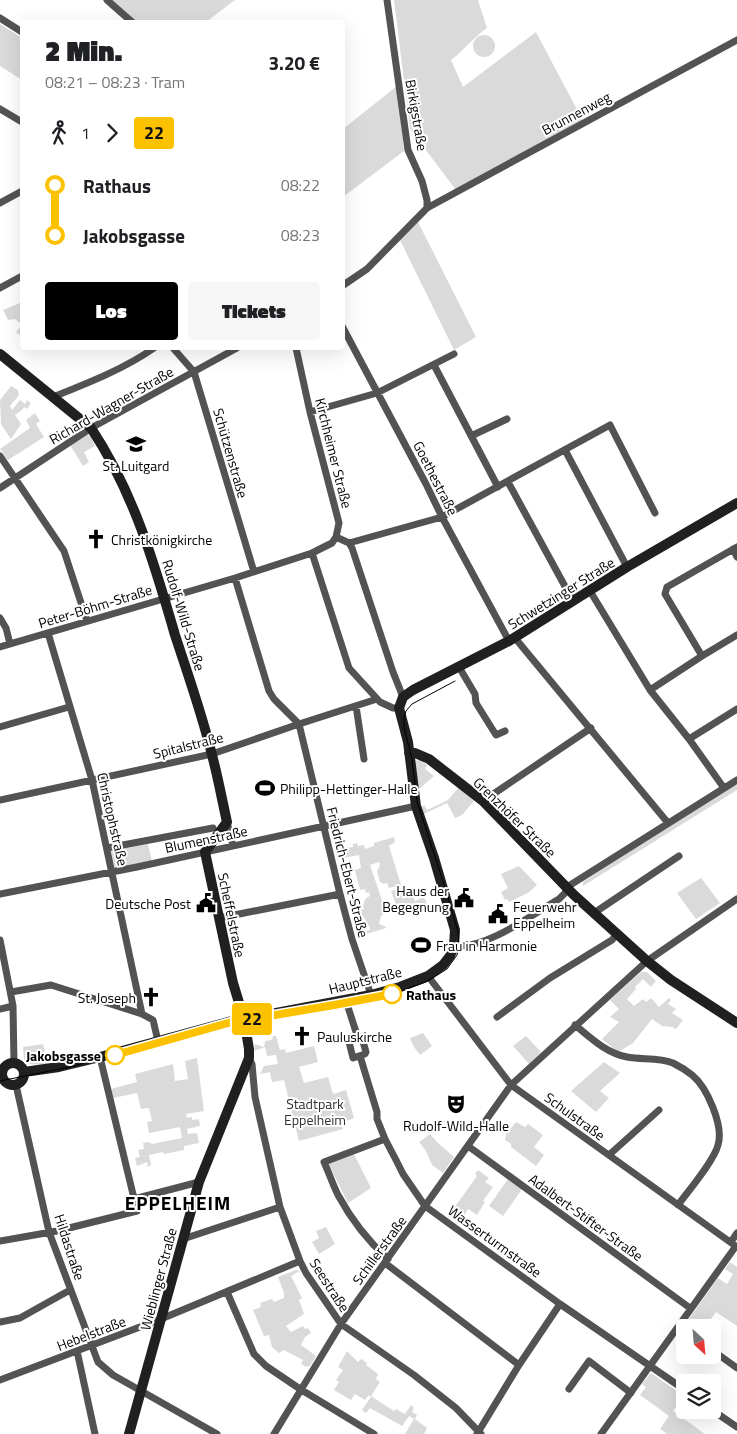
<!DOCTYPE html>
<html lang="de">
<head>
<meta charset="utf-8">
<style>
  :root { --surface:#fff; --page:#f6f6f6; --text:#202124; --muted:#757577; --accent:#000 }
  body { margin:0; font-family:"Titillium Web",sans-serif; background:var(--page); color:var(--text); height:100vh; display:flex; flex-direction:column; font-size:19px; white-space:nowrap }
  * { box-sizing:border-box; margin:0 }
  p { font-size:16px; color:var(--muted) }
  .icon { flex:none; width:28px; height:28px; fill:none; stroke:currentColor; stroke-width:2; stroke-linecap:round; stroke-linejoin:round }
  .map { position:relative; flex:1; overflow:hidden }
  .side { position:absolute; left:20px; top:20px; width:325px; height:330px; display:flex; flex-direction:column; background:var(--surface); border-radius:5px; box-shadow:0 5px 20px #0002 }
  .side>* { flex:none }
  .badge { padding:0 10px; border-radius:4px; font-size:18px; line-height:32px }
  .needle { width:32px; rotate:154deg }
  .controls { position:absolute; left:676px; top:1319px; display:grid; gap:10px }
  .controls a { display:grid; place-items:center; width:45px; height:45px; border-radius:5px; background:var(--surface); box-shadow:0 5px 20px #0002; font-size:25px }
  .map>.badge { position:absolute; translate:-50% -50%; box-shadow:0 0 0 2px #fff }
  .legs { display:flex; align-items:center; gap:8px; height:55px; padding:0 25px; font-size:16px }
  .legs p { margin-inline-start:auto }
  .summary { display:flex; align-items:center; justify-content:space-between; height:85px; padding:0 25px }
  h1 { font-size:28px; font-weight:800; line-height:38px }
  .cta { display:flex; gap:10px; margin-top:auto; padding:10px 25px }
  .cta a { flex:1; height:58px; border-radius:5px; background:var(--accent); color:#fff; font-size:20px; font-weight:800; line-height:58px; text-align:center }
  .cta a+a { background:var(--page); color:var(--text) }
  ul { padding:0 25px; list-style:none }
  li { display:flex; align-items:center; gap:18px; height:50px; font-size:19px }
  li i { display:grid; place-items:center; width:8px; height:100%; margin:0 6px; background:currentColor }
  li i::after { content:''; width:12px; height:12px; margin:-6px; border:4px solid; border-radius:50%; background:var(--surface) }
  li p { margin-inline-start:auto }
  li:first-child i { background:linear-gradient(#0000 50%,currentColor 0) }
  li:last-child i { background:linear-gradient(currentColor 50%,#0000 0) }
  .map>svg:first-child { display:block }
  .green { fill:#dadada }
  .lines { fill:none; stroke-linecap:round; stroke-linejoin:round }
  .street { stroke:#535353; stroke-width:7 }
  .secondary { stroke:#202020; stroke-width:10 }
  .tram { stroke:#000; stroke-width:1 }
  .line-1-casing { stroke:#fff; stroke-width:11 }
  .line-1 { stroke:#fcc200; stroke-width:8 }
  .stop-1-dot { fill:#fff; stroke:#fcc200; stroke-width:2.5 }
  .labels { text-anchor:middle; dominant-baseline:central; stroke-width:4; stroke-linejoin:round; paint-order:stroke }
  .street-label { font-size:14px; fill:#000; stroke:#fff }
  .poi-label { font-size:14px; fill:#000; stroke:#fff; text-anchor:start }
  .stop-label { font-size:14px; font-weight:bold; fill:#000; stroke:#fff; text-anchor:start }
  .park-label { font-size:14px; fill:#313131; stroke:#fff }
  .district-label { font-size:19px; font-weight:bold; letter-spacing:1px; fill:#000; stroke:#fff }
</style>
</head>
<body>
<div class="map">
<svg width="737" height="1434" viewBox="0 0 737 1434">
  <rect width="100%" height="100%" fill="#fff"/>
  <!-- green -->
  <path class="green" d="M 111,0 L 235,0 L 206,22 L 135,22 Z
    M 394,0 L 478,0 L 487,28 C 473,38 464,50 451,60 L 463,87 L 536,32 L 583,121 L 456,190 L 410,129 Z
    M 0,24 L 22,38 L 22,80 L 0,66 Z
    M473 46a11 11 0 1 1 22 0a11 11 0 1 1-22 0Z
    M 397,86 L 404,151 L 343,197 L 343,129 Z
    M 418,222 L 476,337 L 454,350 L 400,240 Z
    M 20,303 L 22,307 L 22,337 L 16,332 L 22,325 L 15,319 L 8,320 L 3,310 Z
    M 11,386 L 18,390 L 19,395 L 10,406 L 12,410 L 20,400 L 25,404 L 27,400 L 31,403 L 27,409 L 24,407 L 22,410 L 15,415 L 21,424 L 11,439 L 1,424 L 0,400 Z
    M 35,413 L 40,421 L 36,424 L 44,437 L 8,460 L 0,449 L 30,428 L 26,420 Z
    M 86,434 L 90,436 L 95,446 L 84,452 L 89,462 L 83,466 L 70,445 Z
    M 420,760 L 427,765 L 425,769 L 434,776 L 418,790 L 415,761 Z
    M 734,785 L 737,786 L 737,790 L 583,886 L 583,882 L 650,837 Z
    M 459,787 L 474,801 L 462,815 L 455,818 L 447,803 L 424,814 L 422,807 L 424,805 L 427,810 L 448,800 Z
    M 394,837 L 395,842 L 389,846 L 401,885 L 389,888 L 387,883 L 384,884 L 380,882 L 377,871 L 380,866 L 379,862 L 370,865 L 386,912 L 381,916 L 379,924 L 386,927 L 386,928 L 363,935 L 362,932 L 370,930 L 369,925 L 364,927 L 364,923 L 366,921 L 363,916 L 360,918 L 359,910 L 364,909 L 363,905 L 366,898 L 370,896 L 369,892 L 366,893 L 365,889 L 360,890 L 355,870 L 361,868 L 359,855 L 337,859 L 334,845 L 339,843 L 341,849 L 353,847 L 353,844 L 357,843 L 358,846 L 364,845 L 365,849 L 374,846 L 374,843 Z
    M 148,844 L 152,861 L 115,869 L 111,851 Z
    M 519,866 L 537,885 L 528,893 L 509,902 L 507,899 L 505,900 L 501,892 L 508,888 L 501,874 Z
    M 701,878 L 720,903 L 696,919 L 677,893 Z
    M 399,889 L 403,899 L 412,895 L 415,901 L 424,897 L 427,904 L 402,912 L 398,910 L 391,891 Z
    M 641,972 L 647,972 L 656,981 L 651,987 L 643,979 L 635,987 L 636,989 L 627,999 L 634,1006 L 643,999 L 646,1002 L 651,998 L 659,1007 L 669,998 L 671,1000 L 668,1004 L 676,1009 L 672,1013 L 683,1020 L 676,1029 L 672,1027 L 662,1026 L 652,1019 L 633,1043 L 618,1052 L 602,1039 L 619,1022 L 610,1017 L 619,1009 L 610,1000 Z
    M 423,1033 L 432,1046 L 420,1055 L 414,1047 L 410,1038 Z
    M 273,1036 L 276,1036 L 280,1050 L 285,1049 L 286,1053 L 314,1046 L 318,1062 L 299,1067 L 304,1083 L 328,1077 L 333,1094 L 346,1090 L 354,1118 L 342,1123 L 343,1129 L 299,1141 L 284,1080 L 272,1082 L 270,1072 L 260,1074 L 264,1066 L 278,1064 L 276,1055 L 267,1056 L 265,1047 L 254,1051 L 255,1044 L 264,1047 L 265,1041 L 272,1040 Z
    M 526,1036 L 541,1052 L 529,1064 L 513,1046 Z
    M 43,1044 L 48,1065 L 27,1064 L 24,1060 L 23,1047 Z
    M 197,1058 L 204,1111 L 186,1114 L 187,1118 L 192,1117 L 192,1120 L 199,1119 L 200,1126 L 187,1129 L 188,1134 L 197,1133 L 199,1143 L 184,1146 L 184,1150 L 164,1154 L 163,1152 L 149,1155 L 151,1165 L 148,1167 L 147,1162 L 137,1166 L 135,1158 L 140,1157 L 138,1150 L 144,1149 L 143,1143 L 149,1142 L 152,1144 L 182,1138 L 180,1127 L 149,1133 L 147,1122 L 152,1121 L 149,1108 L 141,1109 L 137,1093 L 113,1098 L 111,1089 L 137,1082 L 135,1074 L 173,1064 L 175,1081 L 188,1079 L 185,1061 Z
    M 604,1062 L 620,1073 L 600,1091 L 609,1098 L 596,1112 L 571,1091 Z
    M 516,1122 L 525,1127 L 528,1124 L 543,1135 L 534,1147 L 544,1155 L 536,1166 L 511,1147 L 511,1144 L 505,1140 L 506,1134 Z
    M 430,1134 L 437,1142 L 454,1157 L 443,1173 L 432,1165 L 426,1151 L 419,1142 Z
    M 354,1154 L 371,1188 L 348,1203 L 329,1165 L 330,1163 Z
    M 478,1170 L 489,1178 L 485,1182 L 493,1187 L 483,1201 L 485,1202 L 477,1215 L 468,1209 L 462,1219 L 458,1217 L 461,1213 L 454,1208 L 477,1176 L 475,1174 Z
    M 508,1179 L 522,1189 L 503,1216 L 489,1206 Z
    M 326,1227 L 335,1244 L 319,1254 L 312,1242 L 319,1238 L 316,1231 Z
    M 730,1262 L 737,1267 L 737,1326 L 716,1312 L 705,1327 L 686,1327 L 684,1326 L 718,1278 L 727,1284 L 733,1274 L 725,1269 Z
    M 296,1270 L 300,1271 L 291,1276 L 302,1298 L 299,1300 L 304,1314 L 286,1326 L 291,1332 L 303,1326 L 305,1329 L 308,1328 L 311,1333 L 305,1337 L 301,1345 L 316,1356 L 310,1366 L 306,1367 L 301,1364 L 303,1360 L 284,1350 L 279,1353 L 272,1347 L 269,1335 L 264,1336 L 253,1310 L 261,1307 L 260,1303 L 272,1299 L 274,1302 L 284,1298 L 284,1293 L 278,1277 Z
    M 347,1351 L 358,1362 L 361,1359 L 367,1363 L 366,1365 L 378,1374 L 376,1379 L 380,1382 L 371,1396 L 394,1411 L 396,1409 L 405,1414 L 411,1405 L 414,1408 L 412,1412 L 417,1415 L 415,1419 L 427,1428 L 424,1434 L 405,1434 L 414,1419 L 409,1416 L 402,1426 L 370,1408 L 366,1413 L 362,1410 L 371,1397 L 369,1395 L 365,1400 L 355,1394 L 351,1400 L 334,1390 L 339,1382 L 336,1380 L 343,1370 L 338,1367 Z
    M 651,1373 L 684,1396 L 673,1411 L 705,1434 L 667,1434 L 660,1429 L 669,1416 L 640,1395 L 646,1387 L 642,1384 Z"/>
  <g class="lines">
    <!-- street -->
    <path class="street" d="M 107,0 L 132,22
      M 387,0 L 408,150 L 422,181 L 427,200 L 427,208
      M 0,18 L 22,32
      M 0,109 L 22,122
      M 0,203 L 22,191
      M 342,286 L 367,269 L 427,208 L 737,40
      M 0,288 L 22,276
      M 342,326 L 426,484 L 442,517 L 509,641
      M 173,348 L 194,372 L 254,572
      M 434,365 L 498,487
      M 53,397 C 88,383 124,369 154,348
      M 310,412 L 377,393 L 454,354
      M 471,436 L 507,419
      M 565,450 L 627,567
      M 0,456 L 64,551 L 87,621
      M 508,482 L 573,601
      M 0,488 L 91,428 L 237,348
      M 336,537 L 349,543 L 352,548 L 393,672 L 403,697
      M 349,543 L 442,517 L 610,425 L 655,513
      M 733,549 L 737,557
      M 312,553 L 349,668 L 380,702 L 393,708 L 399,708
      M 235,578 L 269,691 L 274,699 L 299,724
      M 590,591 L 650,690 L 689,739 L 724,788
      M 0,618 L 6,628 L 10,644
      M 48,633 L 92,780 L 142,1014
      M 515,638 L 668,823
      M 0,647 L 235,578 L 312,553 L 332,543 L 336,537 L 339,523 L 310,412 L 296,348
      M 702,656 L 665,594 L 667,587 L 737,547
      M 459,667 L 475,694 L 476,703 L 496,735 L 505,731
      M 650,690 L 702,656 L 737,635
      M 356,706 L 364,759
      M 299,724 L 340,894 L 352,939 L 371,995
      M 0,727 L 69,707
      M 689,739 L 737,709
      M 0,800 L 212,754 L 299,724 L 377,699
      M 483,801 L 591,728
      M 227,822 L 233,846
      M 107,848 L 213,828
      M 0,894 L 137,867 L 416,806
      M 594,913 L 679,856
      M 219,918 L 340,894
      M 0,940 L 13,1006 L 14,1063
      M 454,946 C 485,950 533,914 559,899 L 565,893 L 567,887 L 737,780
      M 428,976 L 511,1085 L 737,1247
      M 11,992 L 51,985 L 142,1014 L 153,1020 L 158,1041
      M 347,1004 L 357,1035 L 362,1038 L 366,1052 L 365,1054 L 353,1058 L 349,1042
      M 0,1009 L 13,1006
      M 497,1017 L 550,978 L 612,940 L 617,934
      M 575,1025 C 591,1038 606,1053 627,1057 C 642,1060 658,1057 673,1063 C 679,1066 687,1071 692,1075 C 707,1087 724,1126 718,1145 C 714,1161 689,1190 678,1205
      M 360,1056 L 377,1112 L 377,1119 L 385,1139 L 396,1160 L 403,1174 L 425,1206 L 560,1304 L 685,1390
      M 249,1058 L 252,1064 L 255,1097 L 280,1207 L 300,1261 L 306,1273 L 341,1324 L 414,1375 L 456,1408 L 481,1434
      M 16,1085 L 49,1232 L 98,1362 L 113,1375 L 217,1434
      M 385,1139 L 324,1162 C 329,1173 333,1185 338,1195 C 351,1219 368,1241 388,1259
      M 468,1146 L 690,1308
      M 609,1155 L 659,1110
      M 134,1199 L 199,1182
      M 183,1239 L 280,1207
      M 0,1241 L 57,1231 L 137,1211 L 100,1057
      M 731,1242 L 737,1233
      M 385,1263 L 519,1365
      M 227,1292 L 254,1354 L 266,1366 L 300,1389 L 374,1434
      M 0,1322 L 20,1318 L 70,1290
      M 712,1350 L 737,1368
      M 77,1351 L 95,1434
      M 0,1380 L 161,1319 L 300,1261
      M 569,1389 L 589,1361 L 631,1393
      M 712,1410 L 737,1427
      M 274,1434 L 341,1324 L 511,1085 L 647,961 L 737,899
      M 477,1434 L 519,1365 L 560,1304
      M 601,1434 L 736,1246"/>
    <!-- secondary -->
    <path class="secondary" d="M 0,354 L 91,428 C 133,491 154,562 175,635 C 188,675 202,714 212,755 C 218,777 222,800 227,822 L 205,852 L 233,983 L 244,1019 L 249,1049 L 249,1058 L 199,1182 L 129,1434
      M 409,753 L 415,753 L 429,759 L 483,801 L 574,895 L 647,961 L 671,980 L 737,1023
      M2 1074a11 11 0 1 1 22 0a11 11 0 1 1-22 0Z
      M 24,1072 L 59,1067 L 100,1057 L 228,1022 L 371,995 L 400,987 L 428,976 L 443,965 L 450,956 L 454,946 L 455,930 L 434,858 L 416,806 L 408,742 L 399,708 L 403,697 L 413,690 L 509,641 L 627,567 L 737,503"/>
    <!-- tram -->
    <path class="tram" d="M 0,1081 L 70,1067 L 228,1023 L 321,1008 L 392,994 L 426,982 L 447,969 L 457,955 L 459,947 L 458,932 L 448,897 L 417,801 L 412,759 L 404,727 L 404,718 L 406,711 L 412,704 L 455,681"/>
  </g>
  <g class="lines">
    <defs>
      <path id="line-1" d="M 115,1055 L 228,1023 L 334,1005 L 392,994"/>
    </defs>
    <!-- line-1 casing -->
    <use href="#line-1" class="line-1-casing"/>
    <!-- line-1 -->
    <use href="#line-1" class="line-1"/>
  </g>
  <!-- icons -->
  <defs>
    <symbol id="school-bare" viewBox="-9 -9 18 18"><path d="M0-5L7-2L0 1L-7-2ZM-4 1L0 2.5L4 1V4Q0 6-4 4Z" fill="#000" stroke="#fff" stroke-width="2.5" paint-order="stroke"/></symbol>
    <symbol id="church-bare" viewBox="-9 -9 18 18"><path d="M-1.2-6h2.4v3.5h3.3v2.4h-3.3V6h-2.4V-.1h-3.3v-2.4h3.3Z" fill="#000" stroke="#fff" stroke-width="2.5" paint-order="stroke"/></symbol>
    <symbol id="stadium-bare" viewBox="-9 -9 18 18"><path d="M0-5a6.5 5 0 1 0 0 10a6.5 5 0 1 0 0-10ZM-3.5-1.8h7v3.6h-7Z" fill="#000" stroke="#fff" stroke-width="2.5" paint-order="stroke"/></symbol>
    <symbol id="civic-bare" viewBox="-9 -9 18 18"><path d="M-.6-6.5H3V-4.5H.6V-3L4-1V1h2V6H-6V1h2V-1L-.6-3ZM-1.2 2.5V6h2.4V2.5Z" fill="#000" stroke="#fff" stroke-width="2.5" paint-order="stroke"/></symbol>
    <symbol id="theatre-bare" viewBox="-9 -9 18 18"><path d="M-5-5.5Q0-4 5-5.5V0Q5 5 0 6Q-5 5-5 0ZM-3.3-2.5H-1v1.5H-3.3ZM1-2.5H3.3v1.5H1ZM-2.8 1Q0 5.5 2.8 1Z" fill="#000" stroke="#fff" stroke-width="2.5" paint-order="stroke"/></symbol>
  </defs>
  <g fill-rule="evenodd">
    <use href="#school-bare" x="122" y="430" width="28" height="28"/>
    <use href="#church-bare" x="82" y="525" width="28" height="28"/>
    <use href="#stadium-bare" x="251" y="774" width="28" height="28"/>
    <use href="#civic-bare" x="450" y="884" width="28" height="28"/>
    <use href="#civic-bare" x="192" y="889" width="28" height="28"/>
    <use href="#civic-bare" x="484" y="900" width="28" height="28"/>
    <use href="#stadium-bare" x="407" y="931" width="28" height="28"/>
    <use href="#church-bare" x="137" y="983" width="28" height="28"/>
    <use href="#church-bare" x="288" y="1022" width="28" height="28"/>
    <use href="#theatre-bare" x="442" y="1090" width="28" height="28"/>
  </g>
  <!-- markers -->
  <g class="stop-1-dot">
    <circle cx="392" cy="994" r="9"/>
    <circle cx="115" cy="1055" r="9"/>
  </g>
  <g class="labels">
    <!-- street labels -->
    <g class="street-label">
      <text transform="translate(576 113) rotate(-28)">Brunnenweg</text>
      <text transform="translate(417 115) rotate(80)">Birkigstraße</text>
      <text transform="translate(111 405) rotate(-30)">Richard-Wagner-Straße</text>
      <text transform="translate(231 453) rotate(74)">Schützenstraße</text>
      <text transform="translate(334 453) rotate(76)">Kirchheimer Straße</text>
      <text transform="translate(436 478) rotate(63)">Goethestraße</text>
      <text transform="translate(561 593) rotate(-32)">Schwetzinger Straße</text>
      <text transform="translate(95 606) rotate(-17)">Peter-Böhm-Straße</text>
      <text transform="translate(184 615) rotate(73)">Rudolf-Wild-Straße</text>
      <text transform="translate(188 745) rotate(-14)">Spitalstraße</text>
      <text transform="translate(515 817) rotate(44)">Grenzhöfer Straße</text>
      <text transform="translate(113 819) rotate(77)">Christophstraße</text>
      <text transform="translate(206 839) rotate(-12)">Blumenstraße</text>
      <text transform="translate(348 872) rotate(76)">Friedrich-Ebert-Straße</text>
      <text transform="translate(232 915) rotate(78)">Scheffelstraße</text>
      <text transform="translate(365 980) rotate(-14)">Hauptstraße</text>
      <text transform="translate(575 1116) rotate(36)">Schulstraße</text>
      <text transform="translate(586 1217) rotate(36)">Adalbert-Stifter-Straße</text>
      <text transform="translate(495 1241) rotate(36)">Wasserturmstraße</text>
      <text transform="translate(70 1247) rotate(72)">Hildastraße</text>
      <text transform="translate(379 1250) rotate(-54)">Schillerstraße</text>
      <text transform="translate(158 1279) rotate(-75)">Wieblinger Straße</text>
      <text transform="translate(330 1285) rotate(57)">Seestraße</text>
      <text transform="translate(91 1333) rotate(-21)">Hebelstraße</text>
    </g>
    <!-- poi labels -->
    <g class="poi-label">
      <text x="136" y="465" text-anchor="middle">St. Luitgard</text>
      <text x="111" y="539">Christkönigkirche</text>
      <text x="280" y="788">Philipp-Hettinger-Halle</text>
      <text x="449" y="890" text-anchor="end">Haus der<tspan x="449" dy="16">Begegnung</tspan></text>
      <text x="191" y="903" text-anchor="end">Deutsche Post</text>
      <text x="513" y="906">Feuerwehr<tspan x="513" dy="16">Eppelheim</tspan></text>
      <text x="436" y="945">Frau in Harmonie</text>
      <text x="136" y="997" text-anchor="end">St. Joseph</text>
      <text x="317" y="1036">Pauluskirche</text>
      <text x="456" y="1125" text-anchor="middle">Rudolf-Wild-Halle</text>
    </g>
    <!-- stop labels -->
    <g class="stop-label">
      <text x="406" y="994">Rathaus</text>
      <text x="101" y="1055" text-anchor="end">Jakobsgasse</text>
    </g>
    <!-- park labels -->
    <g class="park-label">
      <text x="315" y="1103">Stadtpark<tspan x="315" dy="16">Eppelheim</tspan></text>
    </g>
    <!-- district labels -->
    <g class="district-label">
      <text x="178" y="1202">EPPELHEIM</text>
    </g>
  </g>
</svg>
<div class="controls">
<a><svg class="needle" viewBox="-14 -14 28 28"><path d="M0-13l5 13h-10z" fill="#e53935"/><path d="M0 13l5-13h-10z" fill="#757577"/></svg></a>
<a><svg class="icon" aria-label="layers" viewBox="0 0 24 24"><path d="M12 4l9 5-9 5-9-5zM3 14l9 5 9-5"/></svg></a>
</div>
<b class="badge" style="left:252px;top:1019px;background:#fcc200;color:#111">22</b>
<section class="side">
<div class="summary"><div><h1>2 Min.</h1><p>08:21 – 08:23 · Tram</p></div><b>3.20 €</b></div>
<div class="legs"><svg class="icon" aria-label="walk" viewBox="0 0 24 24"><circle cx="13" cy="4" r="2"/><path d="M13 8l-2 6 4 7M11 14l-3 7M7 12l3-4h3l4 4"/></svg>1<svg class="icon" aria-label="forward" viewBox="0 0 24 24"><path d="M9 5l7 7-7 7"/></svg><b class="badge" style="background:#fcc200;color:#111">22</b></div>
<ul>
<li><i style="color:#fcc200"></i><b>Rathaus</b><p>08:22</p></li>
<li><i style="color:#fcc200"></i><b>Jakobsgasse</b><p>08:23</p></li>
</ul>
<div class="cta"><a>Los</a><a>Tickets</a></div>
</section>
</div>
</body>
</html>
